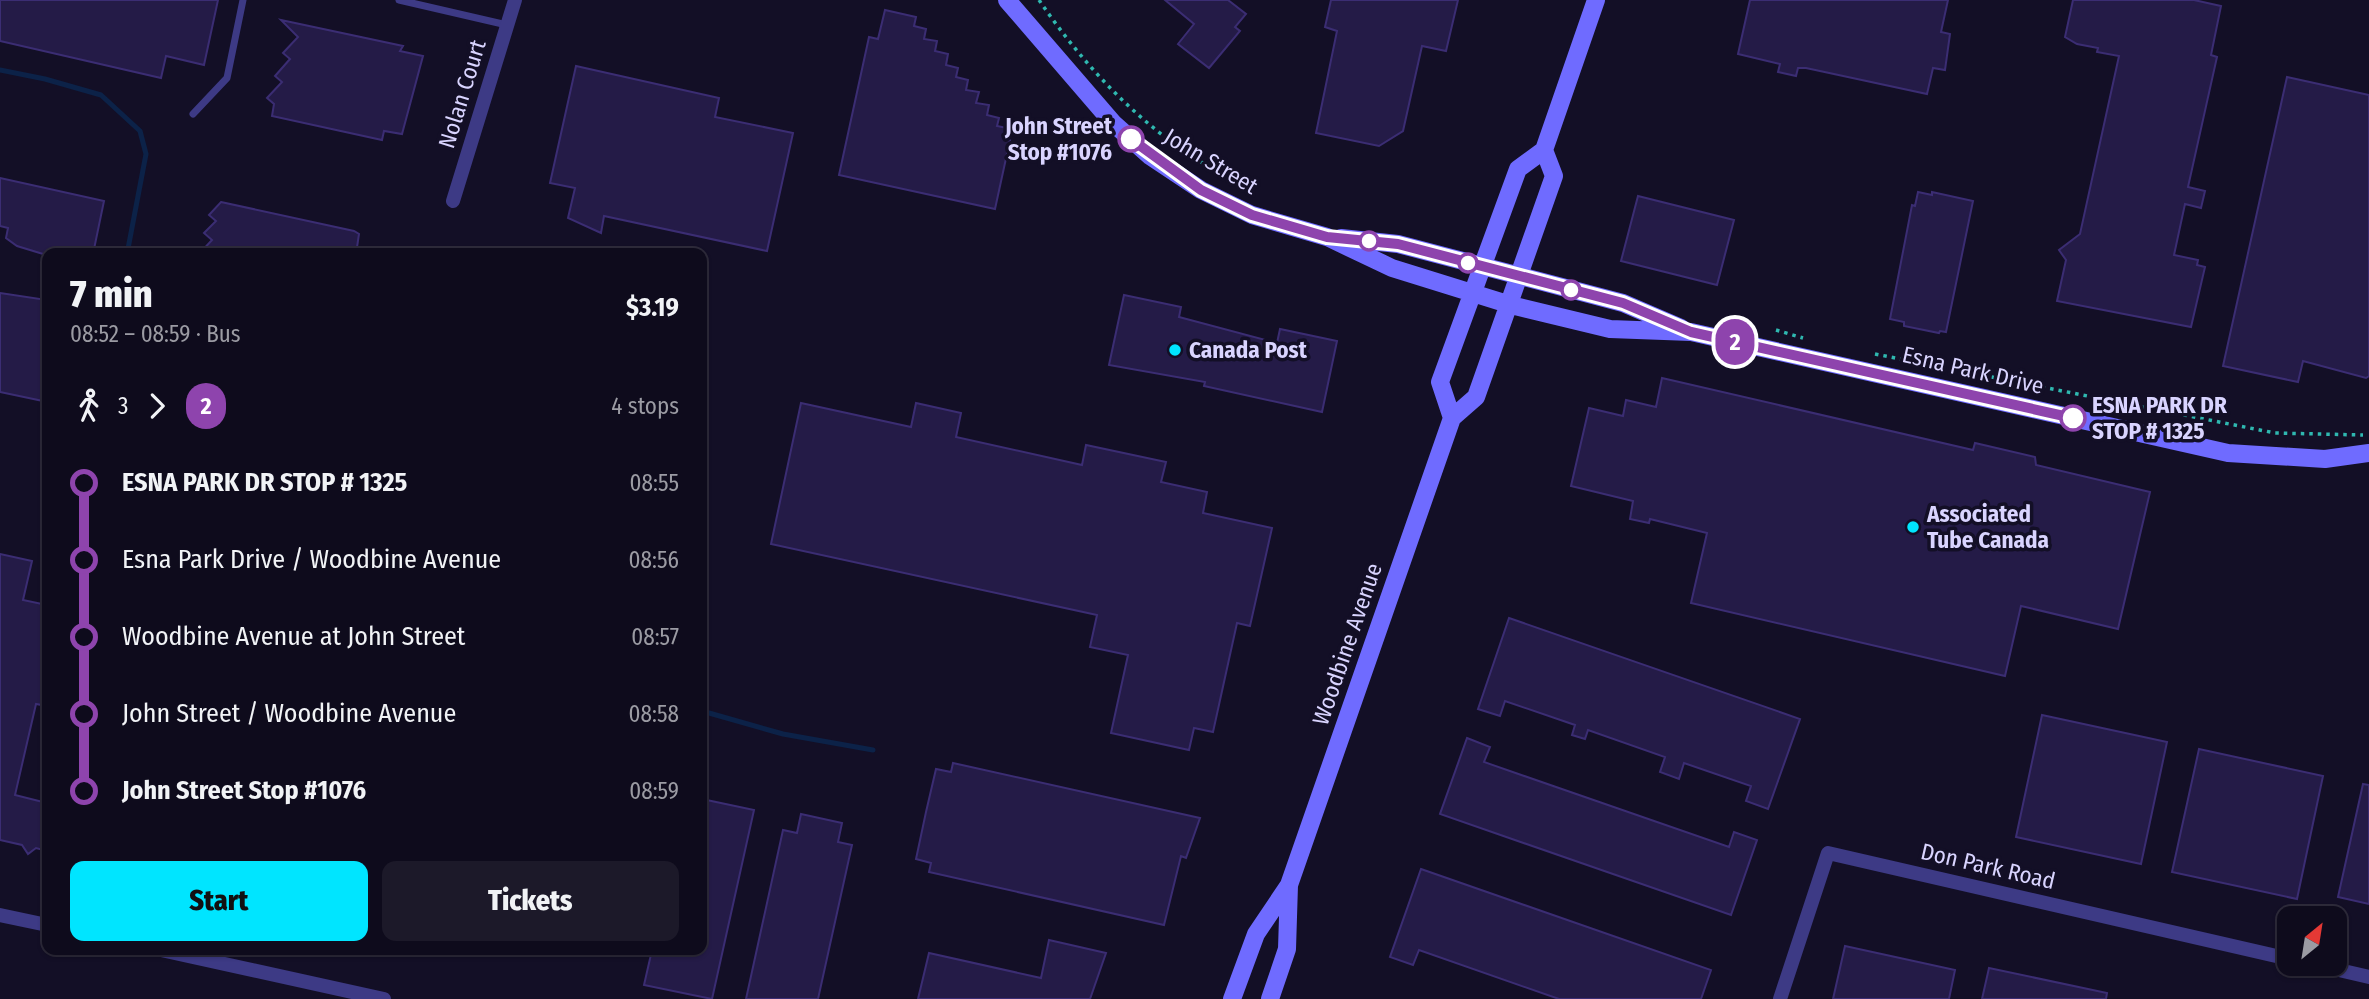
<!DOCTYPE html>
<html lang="en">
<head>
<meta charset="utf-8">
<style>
  :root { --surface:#0e0b1c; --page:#1c1929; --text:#f1f3f6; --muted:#9b9ba3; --line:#2e2b3b; --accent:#00e5ff }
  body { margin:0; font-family:"Fira Sans Condensed",sans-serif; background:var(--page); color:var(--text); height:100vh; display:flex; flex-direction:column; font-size:26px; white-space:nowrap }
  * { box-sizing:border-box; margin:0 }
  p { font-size:23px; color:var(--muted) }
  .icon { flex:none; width:38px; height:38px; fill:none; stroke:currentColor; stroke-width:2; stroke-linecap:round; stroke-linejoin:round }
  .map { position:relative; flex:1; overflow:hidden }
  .panel { position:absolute; left:42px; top:248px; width:665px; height:707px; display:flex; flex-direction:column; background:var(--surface); border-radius:14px; box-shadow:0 2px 5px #0004,0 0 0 2px var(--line) }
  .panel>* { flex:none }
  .badge { padding:0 14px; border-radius:23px; font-size:24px; line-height:46px }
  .needle { width:46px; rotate:30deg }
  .controls { position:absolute; left:2277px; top:906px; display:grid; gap:14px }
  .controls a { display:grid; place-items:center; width:70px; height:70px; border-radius:14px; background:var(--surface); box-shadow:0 2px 5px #0004,0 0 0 2px var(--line); font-size:35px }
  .map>.badge { position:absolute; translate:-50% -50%; box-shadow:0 0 0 4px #fff }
  .legs { display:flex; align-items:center; gap:10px; height:77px; padding:0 28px; font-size:23px }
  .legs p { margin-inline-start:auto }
  .headline { display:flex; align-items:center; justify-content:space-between; height:119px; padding:0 28px }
  h1 { font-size:38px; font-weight:800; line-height:52px }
  .primary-button { display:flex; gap:14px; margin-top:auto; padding:14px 28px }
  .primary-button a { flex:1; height:80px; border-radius:14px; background:var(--accent); color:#111; font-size:28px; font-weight:800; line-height:80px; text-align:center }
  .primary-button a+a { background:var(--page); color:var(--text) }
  ul { padding:0 28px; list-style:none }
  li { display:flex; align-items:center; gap:24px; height:77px; font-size:26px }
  li i { display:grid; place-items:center; width:10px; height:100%; margin:0 9px; background:currentColor }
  li i::after { content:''; width:18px; height:18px; margin:-9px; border:5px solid; border-radius:50%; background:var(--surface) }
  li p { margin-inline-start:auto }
  li:first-child i { background:linear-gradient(#0000 50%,currentColor 0) }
  li:last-child i { background:linear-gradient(currentColor 50%,#0000 0) }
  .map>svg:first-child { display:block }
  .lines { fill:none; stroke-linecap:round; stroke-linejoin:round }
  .stream { stroke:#0c2248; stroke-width:5 }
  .building { fill:#241b47; stroke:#3b2d73; stroke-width:2 }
  .path { stroke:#2fb8b0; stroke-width:3.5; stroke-dasharray:3.5 5; stroke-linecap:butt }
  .service { stroke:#3d3a85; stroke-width:7 }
  .minor { stroke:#3d3a85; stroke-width:14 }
  .secondary { stroke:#6f6bff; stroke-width:18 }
  .line-1-casing { stroke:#fff; stroke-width:16 }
  .line-1 { stroke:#8e44ad; stroke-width:10 }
  .stop-1-dot { fill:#fff; stroke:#8e44ad; stroke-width:3.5 }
  .poi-dot { fill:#00e5ff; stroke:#130f26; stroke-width:2.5 }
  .labels { text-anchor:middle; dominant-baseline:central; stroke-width:7; stroke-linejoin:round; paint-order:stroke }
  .street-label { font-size:23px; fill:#d9d4ff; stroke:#130f26 }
  .stop-label { font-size:23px; font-weight:bold; fill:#d9d4ff; stroke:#130f26; text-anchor:end }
  .poi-label { font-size:23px; font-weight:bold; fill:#d9d4ff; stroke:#130f26; text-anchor:start }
</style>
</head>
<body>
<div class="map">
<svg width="2369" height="999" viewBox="0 0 2369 999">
  <rect width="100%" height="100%" fill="#130f26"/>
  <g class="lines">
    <!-- stream -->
    <path class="stream" d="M 0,70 L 45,79 L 101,95 L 140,131 L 146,154 L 127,254
      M 702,711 L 783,734 L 873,750"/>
  </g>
  <!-- building -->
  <path class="building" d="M 0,0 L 218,0 L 204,65 L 166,56 L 161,78 L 0,41 Z
    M 1165,0 L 1228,0 L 1246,14 L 1235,27 L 1240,31 L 1209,68 L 1178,44 L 1194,24 Z
    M 1331,0 L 1458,0 L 1446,51 L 1422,46 L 1403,131 L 1379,146 L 1316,133 L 1337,31 L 1325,27 Z
    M 1750,0 L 1948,0 L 1941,32 L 1950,34 L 1945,70 L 1933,68 L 1927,94 L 1806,68 L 1798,68 L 1796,76 L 1778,72 L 1780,64 L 1738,54 Z
    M 2073,0 L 2194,0 L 2221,6 L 2211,55 L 2217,57 L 2188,187 L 2205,191 L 2201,208 L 2185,204 L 2174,255 L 2198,260 L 2197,265 L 2205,267 L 2191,327 L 2057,301 L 2066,260 L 2059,250 L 2080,234 L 2119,56 L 2097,52 L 2098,48 L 2077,44 L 2065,37 Z
    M 885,10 L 916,17 L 914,26 L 926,29 L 924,39 L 937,41 L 935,51 L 948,54 L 946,65 L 958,68 L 956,77 L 968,80 L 966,90 L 979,92 L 976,103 L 989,105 L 987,115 L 999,118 L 997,126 L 1007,128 L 1005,139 L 1010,140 L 995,209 L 839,175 L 869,37 L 878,39 Z
    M 281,20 L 403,46 L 400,51 L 423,56 L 402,134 L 384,131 L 382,140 L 272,116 L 274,104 L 267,98 L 282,82 L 275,76 L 290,59 L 283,53 L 298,37 Z
    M 576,66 L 719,98 L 715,117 L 793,133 L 767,251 L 604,216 L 601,233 L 568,218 L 575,188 L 550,183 Z
    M 2287,77 L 2369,95 L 2369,376 L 2366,378 L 2303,361 L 2298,382 L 2223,366 Z
    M 0,178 L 104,201 L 93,254 L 43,254 L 17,246 L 6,238 L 8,228 L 0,226 Z
    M 1918,192 L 1932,195 L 1932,192 L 1973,201 L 1946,332 L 1940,331 L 1939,333 L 1904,326 L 1904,322 L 1890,319 L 1912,205 L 1915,206 Z
    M 1638,196 L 1734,220 L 1717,285 L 1621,261 Z
    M 221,202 L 354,231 L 359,234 L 356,254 L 199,254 L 212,240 L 204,233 L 216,221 L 209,215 Z
    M 0,293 L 47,300 L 47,381 L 43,401 L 0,392 Z
    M 1124,295 L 1181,307 L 1179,317 L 1277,343 L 1280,329 L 1337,341 L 1322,412 L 1204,386 L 1205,382 L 1109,365 Z
    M 1662,378 L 1973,450 L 1975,443 L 2035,457 L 2036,465 L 2150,492 L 2118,629 L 2021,606 L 2005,676 L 1691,603 L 1707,533 L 1650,519 L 1649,523 L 1630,519 L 1633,501 L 1571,486 L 1589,408 L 1623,416 L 1626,400 L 1656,407 Z
    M 801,403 L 911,427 L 916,403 L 961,413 L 956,437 L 1082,465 L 1086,445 L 1166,462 L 1161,482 L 1207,492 L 1203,513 L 1272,528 L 1250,626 L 1237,623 L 1213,732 L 1194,728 L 1189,750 L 1111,733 L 1128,655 L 1090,647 L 1097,615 L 771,544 Z
    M 0,554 L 32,561 L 23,600 L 47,605 L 47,706 L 36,704 L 15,795 L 47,803 L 47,851 L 36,848 L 28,854 L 22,845 L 0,840 Z
    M 1509,618 L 1800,719 L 1768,809 L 1746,801 L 1751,786 L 1684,763 L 1679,779 L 1660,772 L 1665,757 L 1588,730 L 1585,739 L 1572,735 L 1575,725 L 1505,701 L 1500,716 L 1478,709 Z
    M 2042,715 L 2167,742 L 2141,864 L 2016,837 Z
    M 1467,738 L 1490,747 L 1484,762 L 1729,847 L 1734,832 L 1757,840 L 1731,915 L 1440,814 Z
    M 2199,749 L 2323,776 L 2297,899 L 2172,872 Z
    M 953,763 L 1200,818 L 1186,858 L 1181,856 L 1164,925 L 929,872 L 931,863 L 916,859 L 926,812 L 936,769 L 951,772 Z
    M 2363,784 L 2369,785 L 2369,904 L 2338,897 Z
    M 702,799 L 754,810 L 712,999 L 644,985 L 652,950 L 702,950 Z
    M 801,814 L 842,823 L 838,842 L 852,845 L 818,999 L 746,999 L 783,830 L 797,833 Z
    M 1421,869 L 1711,970 L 1701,999 L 1559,999 L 1419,950 L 1413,965 L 1390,957 Z
    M 1049,940 L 1106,953 L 1090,999 L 918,999 L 929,953 L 1041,978 Z
    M 1845,946 L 1955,970 L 1949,999 L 1833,999 Z
    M 1989,968 L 2107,993 L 2106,999 L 1982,999 Z"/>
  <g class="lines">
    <!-- path -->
    <path class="path" d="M 1039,0 C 1090,75 1159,146 1242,184
      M 1776,330 L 1803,338
      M 1875,354 L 2275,433 L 2363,435"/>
    <!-- service -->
    <path class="service" d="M 399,0 L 507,25
      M 193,114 L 227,78 L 243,0"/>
    <!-- minor -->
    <path class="minor" d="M 453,201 L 515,0
      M 0,915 L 47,925
      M 161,950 L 384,999
      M 2313,964 L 2369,977
      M 1780,999 L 1828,853 L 2289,959"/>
    <!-- secondary -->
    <path class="secondary" d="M 1007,0 L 1113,123 L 1150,156 L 1201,190 L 1252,215 L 1327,237 L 1392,268 L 1511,305 L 1610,329 L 1691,332 L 2228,453 L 2325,459 L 2369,453
      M 1341,238 L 1398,244 L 1623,303 L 1681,328
      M 1452,418 L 1440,382 L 1518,169 L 1544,150 L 1596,0
      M 1232,999 L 1256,934 L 1289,885 L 1452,418 L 1476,397 L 1554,176 L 1544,150
      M 1270,999 L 1287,949 L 1289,885"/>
  </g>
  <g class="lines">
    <defs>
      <path id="line-1" d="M 1131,139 L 1201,190 L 1252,215 L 1327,237 L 1398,244 L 1623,303 L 1691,332 L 2073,418"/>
    </defs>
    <!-- line-1 casing -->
    <use href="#line-1" class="line-1-casing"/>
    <!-- line-1 -->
    <use href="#line-1" class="line-1"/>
  </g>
  <!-- markers -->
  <g class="stop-1-dot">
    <circle cx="1131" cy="139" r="12"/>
    <circle cx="1369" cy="241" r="9"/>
    <circle cx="1468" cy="263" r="9"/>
    <circle cx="1571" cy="290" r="9"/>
    <circle cx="2073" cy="418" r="12"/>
  </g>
  <g class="poi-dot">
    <circle cx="1175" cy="350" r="7"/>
    <circle cx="1913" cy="527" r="7"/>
  </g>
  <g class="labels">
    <!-- street labels -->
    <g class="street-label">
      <text transform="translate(462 94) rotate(-73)">Nolan Court</text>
      <text transform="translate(1211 161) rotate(31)">John Street</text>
      <text transform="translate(1973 370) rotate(13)">Esna Park Drive</text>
      <text transform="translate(1347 644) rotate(-71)">Woodbine Avenue</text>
      <text transform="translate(1988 866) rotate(13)">Don Park Road</text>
    </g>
    <!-- stop labels -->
    <g class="stop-label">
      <text x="1112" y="126">John Street<tspan x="1112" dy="26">Stop #1076</tspan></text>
      <text x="2092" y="405" text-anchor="start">ESNA PARK DR<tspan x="2092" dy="26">STOP # 1325</tspan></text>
    </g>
    <!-- poi labels -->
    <g class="poi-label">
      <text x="1189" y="350">Canada Post</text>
      <text x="1927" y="514">Associated<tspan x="1927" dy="26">Tube Canada</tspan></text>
    </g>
  </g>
</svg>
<div class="controls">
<a><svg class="needle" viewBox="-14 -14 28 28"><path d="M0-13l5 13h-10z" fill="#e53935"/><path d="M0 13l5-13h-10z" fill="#9b9ba3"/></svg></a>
</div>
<b class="badge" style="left:1735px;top:342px;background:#8e44ad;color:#fff">2</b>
<section class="panel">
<div class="headline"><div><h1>7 min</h1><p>08:52 – 08:59 · Bus</p></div><b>$3.19</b></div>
<div class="legs"><svg class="icon" aria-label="walk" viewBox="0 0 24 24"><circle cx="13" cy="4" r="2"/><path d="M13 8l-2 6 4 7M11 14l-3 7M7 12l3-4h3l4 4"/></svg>3<svg class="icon" aria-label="forward" viewBox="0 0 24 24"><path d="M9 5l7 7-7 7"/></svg><b class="badge" style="background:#8e44ad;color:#fff">2</b><p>4 stops</p></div>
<ul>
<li><i style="color:#8e44ad"></i><b>ESNA PARK DR STOP # 1325</b><p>08:55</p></li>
<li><i style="color:#8e44ad"></i><span>Esna Park Drive / Woodbine Avenue</span><p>08:56</p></li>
<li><i style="color:#8e44ad"></i><span>Woodbine Avenue at John Street</span><p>08:57</p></li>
<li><i style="color:#8e44ad"></i><span>John Street / Woodbine Avenue</span><p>08:58</p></li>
<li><i style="color:#8e44ad"></i><b>John Street Stop #1076</b><p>08:59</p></li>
</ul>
<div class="primary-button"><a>Start</a><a>Tickets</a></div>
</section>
</div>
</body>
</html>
